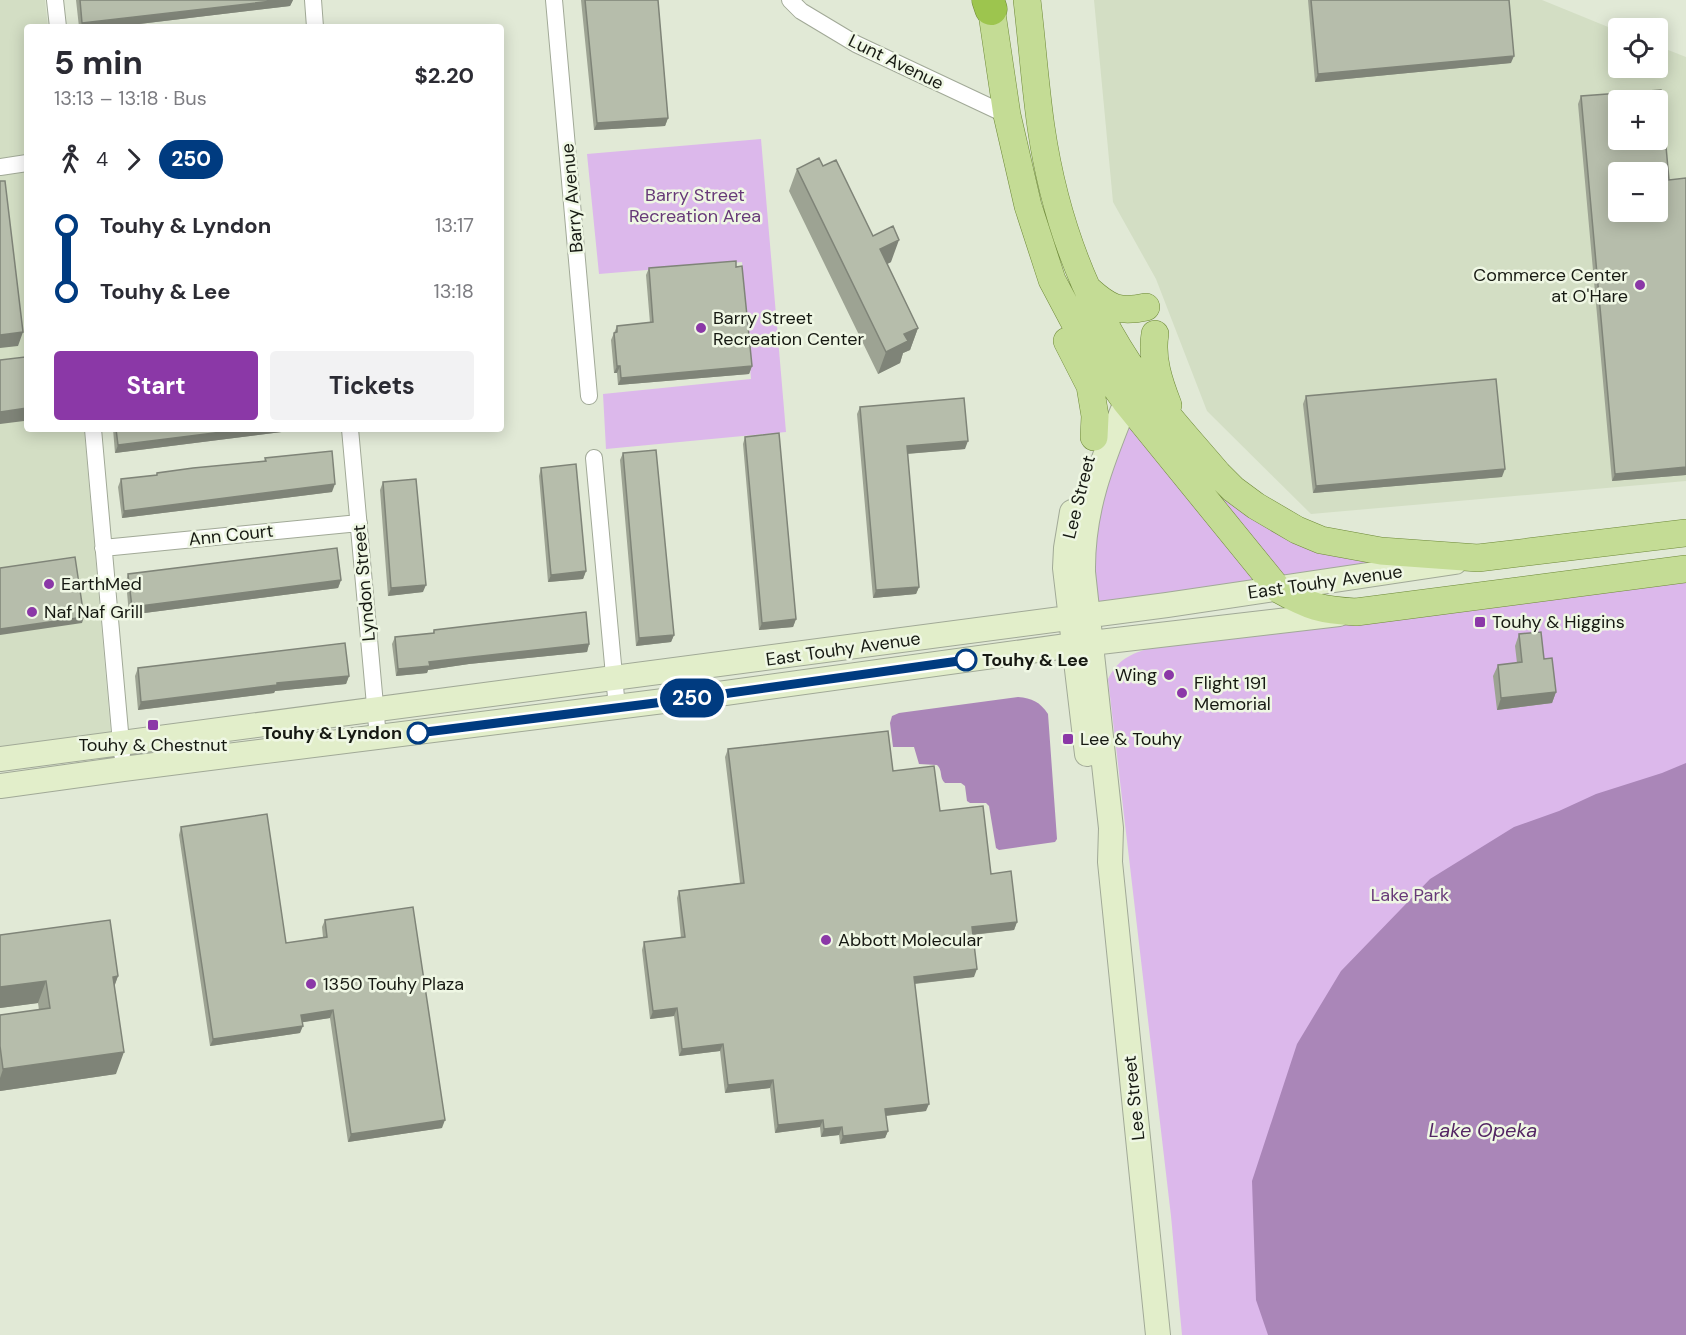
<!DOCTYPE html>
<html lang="en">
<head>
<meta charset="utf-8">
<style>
  :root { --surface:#fff; --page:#f2f2f3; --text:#2b2b33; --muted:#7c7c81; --accent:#8b38a7 }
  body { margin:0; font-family:"DM Sans",sans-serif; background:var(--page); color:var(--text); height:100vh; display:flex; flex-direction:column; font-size:22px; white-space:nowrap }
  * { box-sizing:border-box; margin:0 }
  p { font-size:20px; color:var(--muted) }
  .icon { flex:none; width:33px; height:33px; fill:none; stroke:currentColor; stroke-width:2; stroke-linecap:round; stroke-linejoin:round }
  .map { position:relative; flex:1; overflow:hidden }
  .side { position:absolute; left:24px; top:24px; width:480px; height:408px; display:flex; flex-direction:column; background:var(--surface); border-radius:6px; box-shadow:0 3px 15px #0003 }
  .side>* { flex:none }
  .badge { padding:0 12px; border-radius:20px; font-size:21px; line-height:39px }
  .controls { position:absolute; left:1608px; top:18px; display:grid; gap:12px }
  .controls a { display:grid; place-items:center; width:60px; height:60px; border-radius:6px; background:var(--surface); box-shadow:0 3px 15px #0003; font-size:30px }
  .map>.badge { position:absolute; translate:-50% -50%; box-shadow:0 0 0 3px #fff }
  .legs { display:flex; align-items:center; gap:9px; height:66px; padding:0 30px; font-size:20px }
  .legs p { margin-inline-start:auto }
  .head { display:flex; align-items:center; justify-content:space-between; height:102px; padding:0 30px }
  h1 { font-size:33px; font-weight:700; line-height:45px }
  .action { display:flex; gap:12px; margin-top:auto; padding:12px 30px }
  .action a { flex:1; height:69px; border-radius:6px; background:var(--accent); color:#fff; font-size:24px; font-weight:700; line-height:69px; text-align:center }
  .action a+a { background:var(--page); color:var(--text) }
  ul { padding:0 30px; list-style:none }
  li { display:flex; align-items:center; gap:21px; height:66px; font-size:22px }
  li i { display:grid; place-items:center; width:9px; height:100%; margin:0 8px; background:currentColor }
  li i::after { content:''; width:15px; height:15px; margin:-8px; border:4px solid; border-radius:50%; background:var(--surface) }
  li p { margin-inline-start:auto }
  li:first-child i { background:linear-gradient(#0000 50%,currentColor 0) }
  li:last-child i { background:linear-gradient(currentColor 50%,#0000 0) }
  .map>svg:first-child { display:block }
  .built { fill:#d3dec4; fill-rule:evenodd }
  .green { fill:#dcb8eb }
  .water { fill:#aa86b8 }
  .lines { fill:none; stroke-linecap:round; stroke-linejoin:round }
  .street-casing { stroke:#a1a997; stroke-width:18 }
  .secondary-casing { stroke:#a1a997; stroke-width:26 }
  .primary-casing { stroke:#6e8939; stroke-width:28 }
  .highway-casing { stroke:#6e8939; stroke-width:33 }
  .street { stroke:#fff; stroke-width:16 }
  .secondary { stroke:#e2eeca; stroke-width:24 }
  .primary { stroke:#c4dc95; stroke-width:27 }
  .highway { stroke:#9dc54e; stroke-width:32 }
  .wall { fill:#9da393 }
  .shaded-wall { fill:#7f8478 }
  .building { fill:#b6bdab; stroke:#7f8478; stroke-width:1.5; fill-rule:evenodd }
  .line-1-casing { stroke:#fff; stroke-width:14 }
  .line-1 { stroke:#003b80; stroke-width:9 }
  .poi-dot { fill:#8b38a7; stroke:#eff7e4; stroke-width:2 }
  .stop-1-dot { fill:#fff; stroke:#003b80; stroke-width:3 }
  .labels { text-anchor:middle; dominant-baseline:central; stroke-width:5; stroke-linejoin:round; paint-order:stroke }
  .street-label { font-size:18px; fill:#161912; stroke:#eff7e4 }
  .park-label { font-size:18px; fill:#673978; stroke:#eff7e4 }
  .poi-label { font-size:18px; fill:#161912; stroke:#eff7e4; text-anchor:start }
  .stop-label { font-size:18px; font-weight:bold; fill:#161912; stroke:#eff7e4; text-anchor:start }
  .water-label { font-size:20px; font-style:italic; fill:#542664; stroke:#eff7e4 }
</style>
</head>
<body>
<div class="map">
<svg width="1686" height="1335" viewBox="0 0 1686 1335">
  <rect width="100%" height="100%" fill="#e1e9d6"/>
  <!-- built -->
  <path class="built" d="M 0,0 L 45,0 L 48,27 L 27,27 L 27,429 L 84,429 L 111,736 L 0,749 Z
    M 1094,0 L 1542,0 L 1618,31 L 1618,68 L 1658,68 L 1658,46 L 1686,57 L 1686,481 L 1311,514 L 1207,411 L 1156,279 L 1113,202 ZM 1618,100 L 1658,100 L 1658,140 L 1618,140 ZM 1618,172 L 1658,172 L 1658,212 L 1618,212 Z"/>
  <!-- green -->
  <path class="green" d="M 761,139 L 786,432 L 606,449 L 603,394 L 751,379 L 742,262 L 599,274 L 587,154 Z
    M 1141,404 L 1210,481 L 1388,564 L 1288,582 Z
    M 1131,426 L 1258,581 L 1096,607 L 1092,588 L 1097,501 L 1127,427 Z
    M 1686,581 L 1686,1335 L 1182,1335 L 1171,1216 L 1108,679 C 1118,659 1131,654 1150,648 Z"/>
  <!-- water -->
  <path class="water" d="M 1018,697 C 1032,698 1040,702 1048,714 L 1057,839 L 1055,842 L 999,850 L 996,848 L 989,806 L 986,803 L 970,803 L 967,801 L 965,786 L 961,783 L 945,783 C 939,778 943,770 937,765 L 919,764 L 914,747 L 893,747 L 890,723 L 892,716 L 899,713 Z
    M 1686,763 L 1686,1335 L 1268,1335 L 1256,1300 L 1252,1181 L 1297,1044 L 1341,971 L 1430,879 L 1514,827 L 1559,811 L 1596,794 L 1662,773 Z"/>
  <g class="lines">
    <defs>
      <path id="street" d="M 55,0 L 58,27
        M 313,0 L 315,27
        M 554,0 L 589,396
        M 790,0 L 801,11 L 856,44 L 1007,115
        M 0,167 L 27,163
        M 93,429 L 122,754
        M 350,429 L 378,738
        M 594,458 L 617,708
        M 103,548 L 359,523"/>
      <path id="secondary" d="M 1132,387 C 1107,450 1082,502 1083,572 L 1111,828 L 1110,862 L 1158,1335
        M 1072,512 L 1066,548 L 1065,568 L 1087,754
        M 0,759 L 1167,605 L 1455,562
        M 0,786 L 123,769 L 711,695 L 1074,645 L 1339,614"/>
      <path id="primary" d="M 990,0 L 1007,115 L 1028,206 L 1052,280 L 1087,346 L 1126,402 L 1278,589 C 1310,607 1321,610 1356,612 L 1686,569
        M 1027,0 C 1032,42 1035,85 1041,127 C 1054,216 1085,302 1137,376 C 1161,410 1191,442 1218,474 L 1233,489 L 1256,506 L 1297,530 L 1321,540 L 1381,551 L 1478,558 L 1686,533
        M 1089,290 C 1109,308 1119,313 1146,307
        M 1155,334 C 1151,358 1159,382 1168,405
        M 1067,341 L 1090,386 L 1095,416 L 1094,437"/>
      <path id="highway" d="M 988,0 L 991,9"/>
    </defs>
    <!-- street casing -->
    <use href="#street" class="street-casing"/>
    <!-- secondary casing -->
    <use href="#secondary" class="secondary-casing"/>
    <!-- primary casing -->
    <use href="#primary" class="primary-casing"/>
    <!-- highway casing -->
    <use href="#highway" class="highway-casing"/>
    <!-- street -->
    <use href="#street" class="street"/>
    <!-- secondary -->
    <use href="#secondary" class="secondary"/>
    <!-- primary -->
    <use href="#primary" class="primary"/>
    <!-- highway -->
    <use href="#highway" class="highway"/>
  </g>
  <!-- wall -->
  <path class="wall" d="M 76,0 L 293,0 L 290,6 L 114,27 L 79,27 Z
    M 581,0 L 658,0 L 668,118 L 665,126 L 594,130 Z
    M 1308,0 L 1509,0 L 1511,63 L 1315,82 Z
    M 1581,96 L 1669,180 L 1686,178 L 1686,475 L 1612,481 L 1578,104 Z
    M 823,166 L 891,262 L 887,264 L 918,328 L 910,350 L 903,353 L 900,363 L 878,374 L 789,191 L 797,169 Z
    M 736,267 L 752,366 L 749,374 L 618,385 L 617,373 L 614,373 L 611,340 L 617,326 L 650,323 L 646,275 L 649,268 Z
    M 1306,396 L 1502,477 L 1313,493 L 1303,404 Z
    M 860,407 L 965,449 L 907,454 L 919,587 L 916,594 L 873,598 L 857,414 Z
    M 113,429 L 305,429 L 115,453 Z
    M 745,437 L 796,619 L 793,627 L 759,630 L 743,444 Z
    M 623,453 L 674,635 L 671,642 L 636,646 L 620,460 Z
    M 265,458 L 332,492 L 122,518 L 118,487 L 121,479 L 156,476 L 157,473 L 264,462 Z
    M 541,468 L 586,571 L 583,579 L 548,582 L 539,476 Z
    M 383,482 L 423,592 L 388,596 L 380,490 Z
    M 128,574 L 341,580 L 338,588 L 129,615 L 126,581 Z
    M 434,630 L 589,644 L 587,652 L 469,664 L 428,670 L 427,673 L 396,676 L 392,644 L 395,637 L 433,633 Z
    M 1519,634 L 1544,659 L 1556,692 L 1552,703 L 1497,710 L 1493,676 L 1498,665 L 1517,663 L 1515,646 Z
    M 138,668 L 349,676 L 346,684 L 275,691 L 274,693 L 138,710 L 135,676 Z
    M 728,749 L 893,771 L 940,811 L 991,874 L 1017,922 L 1014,930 L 973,935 L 974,977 L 915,984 L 926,1111 L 886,1116 L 888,1131 L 885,1138 L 840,1144 L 839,1135 L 821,1137 L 820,1127 L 775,1133 L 770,1088 L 725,1093 L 720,1051 L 679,1056 L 674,1016 L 650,1019 L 642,950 L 644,942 L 681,938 L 677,898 L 679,891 L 740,883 L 725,757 Z
    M 181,827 L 286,943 L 323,937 L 322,927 L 325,920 L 442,1128 L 348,1142 L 330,1018 L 302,1022 L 300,1033 L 210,1046 L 179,835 Z
    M 0,935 L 118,976 L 114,986 L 116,1074 L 0,1091 L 0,1015 L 39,1010 L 38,1003 L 0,1008 Z"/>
  <!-- shaded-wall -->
  <path class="shaded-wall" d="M 281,0 L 293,0 L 290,6 L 114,27 L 81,27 L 82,23 Z
    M 1514,56 L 1511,63 L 1315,82 L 1318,74 Z
    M 668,118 L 665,126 L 594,130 L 597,123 Z
    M 899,240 L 891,262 L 872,272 L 880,249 Z
    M 918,328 L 910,350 L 903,353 L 900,363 L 878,374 L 886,352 L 904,334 Z
    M 23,332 L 18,346 L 0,348 L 0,335 Z
    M 617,366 L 620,366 L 617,373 L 614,373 Z
    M 752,366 L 749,374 L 618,385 L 621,378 Z
    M 27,408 L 27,414 L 24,421 L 0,424 L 0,412 Z
    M 246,429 L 305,429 L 115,453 L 118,445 Z
    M 968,441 L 965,449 L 904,454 L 907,446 Z
    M 1686,467 L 1686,475 L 1612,481 L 1615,474 Z
    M 1505,469 L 1502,477 L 1313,493 L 1316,486 Z
    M 335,484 L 332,492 L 122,518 L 124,511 Z
    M 586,571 L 583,579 L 548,582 L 551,575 Z
    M 341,580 L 338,588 L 129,615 L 132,607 Z
    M 426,585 L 423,592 L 388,596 L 391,588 Z
    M 919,587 L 916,594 L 873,598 L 876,590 Z
    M 84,617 L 82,623 L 0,635 L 0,629 Z
    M 796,619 L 793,627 L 759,630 L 762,623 Z
    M 674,635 L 671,642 L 636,646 L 639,638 Z
    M 589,644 L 587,652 L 469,664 L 428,670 L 427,673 L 396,676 L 398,669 L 429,662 L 472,657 Z
    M 349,676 L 346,684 L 275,691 L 274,693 L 138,710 L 141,702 L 277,683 Z
    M 1556,692 L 1552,703 L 1497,710 L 1501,698 Z
    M 1017,922 L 1014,930 L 969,935 L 972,927 Z
    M 977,969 L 974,977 L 911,984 L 914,977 Z
    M 118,976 L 110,999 L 113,977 Z
    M 46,981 L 38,1003 L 0,1008 L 0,987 Z
    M 677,1008 L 674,1016 L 650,1019 L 653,1011 Z
    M 333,1010 L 330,1018 L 298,1023 L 301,1015 Z
    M 303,1026 L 300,1033 L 210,1046 L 213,1039 Z
    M 723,1044 L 720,1051 L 679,1056 L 682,1049 Z
    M 124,1052 L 116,1074 L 0,1091 L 0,1078 L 3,1069 Z
    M 773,1080 L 770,1088 L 725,1093 L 728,1085 Z
    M 929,1104 L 926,1111 L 883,1116 L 885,1109 Z
    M 445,1120 L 442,1128 L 348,1142 L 351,1134 Z
    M 823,1120 L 820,1127 L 775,1133 L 778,1125 Z
    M 842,1127 L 839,1135 L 821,1137 L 824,1129 Z
    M 888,1131 L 885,1138 L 840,1144 L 843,1136 Z"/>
  <!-- building -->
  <path class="building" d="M 80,0 L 281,0 L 82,23 Z
    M 585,0 L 658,0 L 668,118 L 597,123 Z
    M 1311,0 L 1509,0 L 1514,56 L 1318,74 Z
    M 1661,90 L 1669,180 L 1686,178 L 1686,467 L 1615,474 L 1581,96 ZM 1618,100 L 1658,100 L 1658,140 L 1618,140 ZM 1618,172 L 1658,172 L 1658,212 L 1618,212 Z
    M 819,158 L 823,166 L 836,160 L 873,236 L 893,226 L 899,240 L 880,249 L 918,328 L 904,334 L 908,341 L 886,352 L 797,169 Z
    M 0,181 L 5,181 L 23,332 L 0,335 Z
    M 736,261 L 736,267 L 742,266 L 752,366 L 621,378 L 620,366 L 617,366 L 614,333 L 617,332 L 617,326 L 653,322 L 649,268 Z
    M 25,357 L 27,370 L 27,408 L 0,412 L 0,360 Z
    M 1496,379 L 1505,469 L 1316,486 L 1306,396 Z
    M 964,398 L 968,441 L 907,446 L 919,587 L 876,590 L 860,407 Z
    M 116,429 L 246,429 L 118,445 Z
    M 779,433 L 796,619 L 762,623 L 745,437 Z
    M 656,450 L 674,635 L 639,638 L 623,453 Z
    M 332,451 L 335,484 L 124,511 L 121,479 L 157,475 L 157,473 L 193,468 L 266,461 L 265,458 Z
    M 576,464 L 586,571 L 551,575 L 541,468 Z
    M 416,479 L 426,585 L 391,588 L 383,482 Z
    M 337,548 L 341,580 L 132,607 L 128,574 Z
    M 75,557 L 84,617 L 0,629 L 0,568 Z
    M 586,612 L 589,644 L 472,657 L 429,662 L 430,666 L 398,669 L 395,637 L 434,633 L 434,630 Z
    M 1541,632 L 1544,659 L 1552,658 L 1556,692 L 1501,698 L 1498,665 L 1522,662 L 1519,634 Z
    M 345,643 L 349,676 L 277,683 L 277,685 L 141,702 L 138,668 Z
    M 888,731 L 893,771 L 934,766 L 940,811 L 983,806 L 991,874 L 1011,871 L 1017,922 L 972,927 L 977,969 L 914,977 L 929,1104 L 885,1109 L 888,1131 L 843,1136 L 842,1127 L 824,1129 L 823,1120 L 778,1125 L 773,1080 L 728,1085 L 723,1044 L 682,1049 L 677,1008 L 653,1011 L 644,942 L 685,937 L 679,891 L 744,883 L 728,749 Z
    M 267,814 L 286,943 L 327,937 L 325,920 L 413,907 L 445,1120 L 351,1134 L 333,1010 L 301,1015 L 303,1026 L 213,1039 L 181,827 Z
    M 110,920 L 118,976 L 113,977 L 124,1052 L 3,1069 L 0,1046 L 0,1015 L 50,1008 L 46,981 L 0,987 L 0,935 Z"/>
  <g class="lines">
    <defs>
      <path id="line-1" d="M 418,733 L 687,699 L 966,660"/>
    </defs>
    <!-- line-1 casing -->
    <use href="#line-1" class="line-1-casing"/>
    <!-- line-1 -->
    <use href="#line-1" class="line-1"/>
  </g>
  <!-- markers -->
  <g class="poi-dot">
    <circle cx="1640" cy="285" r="6"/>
    <circle cx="701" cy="328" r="6"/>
    <circle cx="49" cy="584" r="6"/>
    <circle cx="32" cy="612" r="6"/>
    <rect x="1474" y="616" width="12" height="12" rx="3"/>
    <circle cx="1169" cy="675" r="6"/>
    <circle cx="1182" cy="693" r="6"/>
    <rect x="147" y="719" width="12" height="12" rx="3"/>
    <rect x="1062" y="733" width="12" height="12" rx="3"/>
    <circle cx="826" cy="940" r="6"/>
    <circle cx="311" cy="984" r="6"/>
  </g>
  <g class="stop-1-dot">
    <circle cx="966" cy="660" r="10"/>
    <circle cx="418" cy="733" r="10"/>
  </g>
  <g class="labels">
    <!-- street labels -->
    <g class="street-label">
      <text transform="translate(896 62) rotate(26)">Lunt Avenue</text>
      <text transform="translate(572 198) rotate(-95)">Barry Avenue</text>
      <text transform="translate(1079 497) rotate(-76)">Lee Street</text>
      <text transform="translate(231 535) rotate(-6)">Ann Court</text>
      <text transform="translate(1325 582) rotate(-8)">East Touhy Avenue</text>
      <text transform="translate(364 583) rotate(-95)">Lyndon Street</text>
      <text transform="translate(843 649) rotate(-8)">East Touhy Avenue</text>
      <text transform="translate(1134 1098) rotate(-96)">Lee Street</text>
    </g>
    <!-- park labels -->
    <g class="park-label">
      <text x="695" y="195">Barry Street<tspan x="695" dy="21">Recreation Area</tspan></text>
      <text x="1410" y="895">Lake Park</text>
    </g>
    <!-- poi labels -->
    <g class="poi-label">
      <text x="1628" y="275" text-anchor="end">Commerce Center<tspan x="1628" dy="21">at O'Hare</tspan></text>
      <text x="713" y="318">Barry Street<tspan x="713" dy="21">Recreation Center</tspan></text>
      <text x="61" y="584">EarthMed</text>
      <text x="44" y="612">Naf Naf Grill</text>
      <text x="1492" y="622">Touhy &amp; Higgins</text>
      <text x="1157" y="675" text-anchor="end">Wing</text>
      <text x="1194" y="683">Flight 191<tspan x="1194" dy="21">Memorial</tspan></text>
      <text x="1080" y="739">Lee &amp; Touhy</text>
      <text x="153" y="745" text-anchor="middle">Touhy &amp; Chestnut</text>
      <text x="838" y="940">Abbott Molecular</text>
      <text x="323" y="984">1350 Touhy Plaza</text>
    </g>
    <!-- stop labels -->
    <g class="stop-label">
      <text x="982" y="660">Touhy &amp; Lee</text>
      <text x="402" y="733" text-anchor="end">Touhy &amp; Lyndon</text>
    </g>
    <!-- water labels -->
    <g class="water-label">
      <text x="1483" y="1130">Lake Opeka</text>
    </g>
  </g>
</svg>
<div class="controls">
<a><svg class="icon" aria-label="locate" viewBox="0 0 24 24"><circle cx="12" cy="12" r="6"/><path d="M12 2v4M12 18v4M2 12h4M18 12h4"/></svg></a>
<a>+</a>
<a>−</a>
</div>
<b class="badge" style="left:692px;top:698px;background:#003b80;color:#fff">250</b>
<section class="side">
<div class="head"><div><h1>5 min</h1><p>13:13 – 13:18 · Bus</p></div><b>$2.20</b></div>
<div class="legs"><svg class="icon" aria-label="walk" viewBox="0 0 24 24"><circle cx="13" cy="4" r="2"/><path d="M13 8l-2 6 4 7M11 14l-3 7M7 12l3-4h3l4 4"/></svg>4<svg class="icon" aria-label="forward" viewBox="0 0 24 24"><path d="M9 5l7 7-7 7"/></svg><b class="badge" style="background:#003b80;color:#fff">250</b></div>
<ul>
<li><i style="color:#003b80"></i><b>Touhy &amp; Lyndon</b><p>13:17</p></li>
<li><i style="color:#003b80"></i><b>Touhy &amp; Lee</b><p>13:18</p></li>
</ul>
<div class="action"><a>Start</a><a>Tickets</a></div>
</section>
</div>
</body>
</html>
